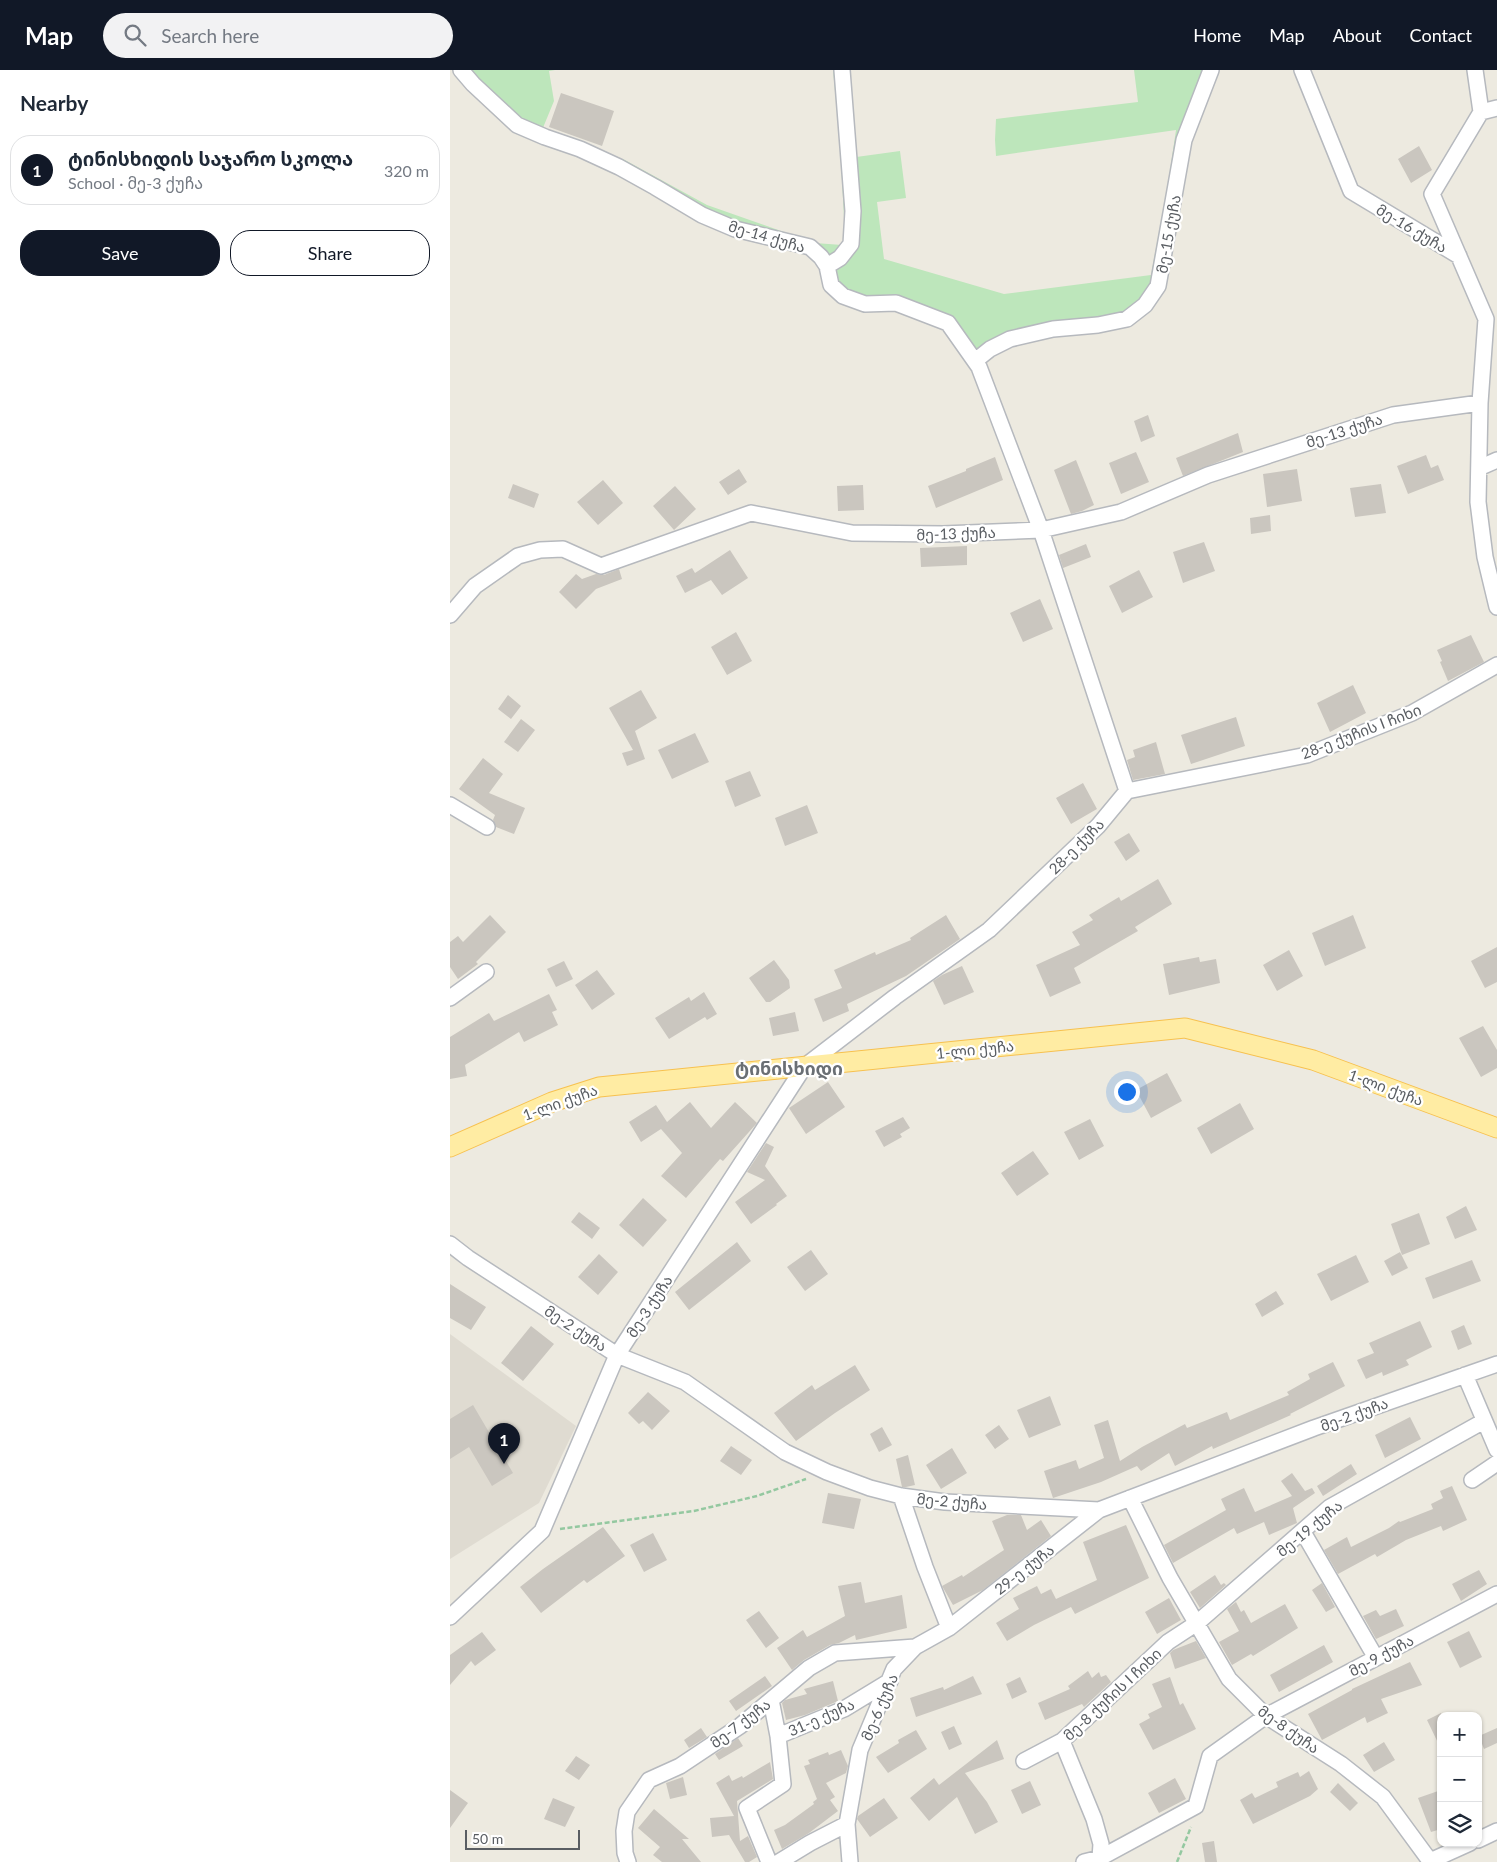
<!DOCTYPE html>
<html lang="en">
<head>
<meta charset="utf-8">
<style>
  :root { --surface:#fff; --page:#f2f2f3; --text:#1f2937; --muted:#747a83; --line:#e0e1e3; --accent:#111827 }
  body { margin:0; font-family:Lato,"Noto Sans Georgian",sans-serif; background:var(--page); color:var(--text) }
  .controls { position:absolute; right:15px; bottom:15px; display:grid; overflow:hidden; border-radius:10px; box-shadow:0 1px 4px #0004 }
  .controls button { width:45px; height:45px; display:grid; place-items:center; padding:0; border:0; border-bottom:1px solid var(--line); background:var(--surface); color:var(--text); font:25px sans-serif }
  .scale { position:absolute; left:15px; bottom:12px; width:115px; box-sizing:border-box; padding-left:5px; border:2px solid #595d62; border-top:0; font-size:14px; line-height:18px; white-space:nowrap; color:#595d62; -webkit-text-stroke:4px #fff; paint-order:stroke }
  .you { position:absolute; left:676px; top:1021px; width:18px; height:18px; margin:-12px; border:4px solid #fff; border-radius:50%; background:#1a73e8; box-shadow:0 0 0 8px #1a73e833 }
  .badge { display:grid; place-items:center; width:32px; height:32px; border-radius:50%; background:var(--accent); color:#fff; font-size:16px; font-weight:700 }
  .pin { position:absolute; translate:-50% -41px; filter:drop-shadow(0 1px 2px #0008) }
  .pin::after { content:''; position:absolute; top:26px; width:18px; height:15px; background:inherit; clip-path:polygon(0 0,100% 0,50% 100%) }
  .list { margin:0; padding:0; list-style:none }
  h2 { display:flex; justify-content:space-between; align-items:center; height:65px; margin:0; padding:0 20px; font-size:21px }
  h2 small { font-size:16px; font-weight:400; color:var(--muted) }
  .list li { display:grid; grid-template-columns:32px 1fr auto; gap:15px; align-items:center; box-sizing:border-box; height:70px; margin:0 10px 10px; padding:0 10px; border:1px solid var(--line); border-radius:20px }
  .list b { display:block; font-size:19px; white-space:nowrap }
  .list p { margin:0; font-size:16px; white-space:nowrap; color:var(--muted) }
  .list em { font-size:16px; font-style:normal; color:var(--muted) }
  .actions { display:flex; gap:10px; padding:15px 20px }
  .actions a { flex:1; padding:11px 0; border:1px solid var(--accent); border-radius:20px; text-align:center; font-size:18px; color:var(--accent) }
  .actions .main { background:var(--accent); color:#fff }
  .icon { flex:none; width:28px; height:28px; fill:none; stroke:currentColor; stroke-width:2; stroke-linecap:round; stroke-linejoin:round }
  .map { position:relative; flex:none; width:1047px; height:1792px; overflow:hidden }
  header { display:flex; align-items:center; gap:30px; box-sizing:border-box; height:70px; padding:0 25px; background:var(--accent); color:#fff }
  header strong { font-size:24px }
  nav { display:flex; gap:28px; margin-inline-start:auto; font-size:18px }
  .search { width:350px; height:45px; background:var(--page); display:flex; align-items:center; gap:12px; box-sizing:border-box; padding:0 18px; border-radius:28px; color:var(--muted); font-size:19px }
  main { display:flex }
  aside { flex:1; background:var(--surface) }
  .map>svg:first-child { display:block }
  .education { fill:#dfdbd1 }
  .green { fill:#bde6bb }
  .building { fill:#cac6bf }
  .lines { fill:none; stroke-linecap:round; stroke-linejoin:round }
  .minor-casing { stroke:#b6b9be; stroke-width:18 }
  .major-casing { stroke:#f7c14f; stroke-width:21 }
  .path { stroke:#94c8a0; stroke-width:2.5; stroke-dasharray:5 2.5; stroke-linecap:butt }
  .minor { stroke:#fff; stroke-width:15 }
  .major { stroke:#ffeca3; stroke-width:19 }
  .labels { text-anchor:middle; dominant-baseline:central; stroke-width:4.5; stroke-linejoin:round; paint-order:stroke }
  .street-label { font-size:15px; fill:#595d62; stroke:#fff }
  .quarter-label { font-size:18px; font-weight:bold; fill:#6a6f74; stroke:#fff }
</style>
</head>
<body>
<header>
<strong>Map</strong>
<div class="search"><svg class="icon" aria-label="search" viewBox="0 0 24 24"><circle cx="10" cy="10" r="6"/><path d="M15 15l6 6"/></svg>Search here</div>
<nav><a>Home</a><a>Map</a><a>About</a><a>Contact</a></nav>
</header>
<main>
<aside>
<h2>Nearby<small></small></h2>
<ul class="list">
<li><span class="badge">1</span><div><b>ტინისხიდის საჯარო სკოლა</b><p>School · მე-3 ქუჩა</p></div><em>320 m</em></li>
</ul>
<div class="actions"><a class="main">Save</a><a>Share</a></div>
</aside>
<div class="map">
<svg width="1047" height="1792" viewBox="0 0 1047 1792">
  <rect width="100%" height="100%" fill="#edeae0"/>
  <path class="education" d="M0,1264l126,92 -37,77 -89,56z"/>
  <path class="green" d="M11,0h94l-6,1 5,30 -14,34z
    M383,0h9l7,88 51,-7 6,47 -29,4 7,57 120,35 147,-19 17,-91 8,-54 -180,26 -1,-16 1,-21 142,-17 -4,-32h77l-27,70 -26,146 -31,33 -74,10 -78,32 -27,-38 -105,-27 -22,-39 -86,-28 -116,-62 4,-8 84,46 108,38 27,2 3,-9 -5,-93z"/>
  <path class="building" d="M111,23l53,18 -12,35 -53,-19z
    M969,76l13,24 -21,13 -13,-24z
    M698,345l7,21 -14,6 -7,-21z
    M788,363l5,19 -60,24 -7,-18z
    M686,382l13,30 -28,12 -12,-31z
    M976,385l5,13 7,-3 6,15 -36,14 -11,-28z
    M545,387l8,23 -67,28 -8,-22 38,-15v-2z
    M626,390l18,45 -12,6 -11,3 -17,-44z
    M289,399l8,13 -19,13 -9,-13z
    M847,399l5,32 -35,6 -4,-33z
    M153,410l20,23 -25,22 -21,-23z
    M63,414l26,10 -5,14 -26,-10z
    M931,414l5,29 -31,4 -5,-29z
    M413,415l1,25 -26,1 -1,-25z
    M225,416l21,23 -22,21 -21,-24z
    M820,445l1,16 -20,3 -1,-16z
    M754,472l11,29 -32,12 -10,-31z
    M636,474l5,13 -28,11 -4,-13z
    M517,476v19l-46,2 -1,-19z
    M280,480l18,28 -26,17 -11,-15 -26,13 -9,-17 16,-8 3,5z
    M169,499l3,10 -26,10 -20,20 -17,-17 17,-18 6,5 14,-5 8,1z
    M689,500l14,27 -31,16 -13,-27z
    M590,529l13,30 -30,13 -13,-29z
    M286,562l16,29 -25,14 -16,-28z
    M1021,565l13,27 -36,19 -8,-19 2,-1 -5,-11z
    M903,615l13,28 -36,19 -13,-29z
    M191,620l16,28 -22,13 10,28 -18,7 -5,-13 11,-3 -24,-42z
    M58,625l13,11 -10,13 -13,-10z
    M786,647l9,29 -54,18 -10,-29z
    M71,649l14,11 -17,22 -14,-10z
    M245,663l14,29 -37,17 -14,-29z
    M706,672l9,32 -32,6 -6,-20 8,-3 -2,-7z
    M33,688l20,16 -14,19 36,15 -11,26 -18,-7 -3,-7 2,-5 -36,-26z
    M300,701l11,25 -26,11 -10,-26z
    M633,713l14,26 -26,15 -15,-26z
    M357,735l11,28 -33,13 -10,-28z
    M679,763l11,18 -14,10 -12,-19z
    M708,809l14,25 -37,23 3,4 -64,37 7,15 -31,14 -14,-32 44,-20 -8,-13 21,-12 -4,-5 30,-18 2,4z
    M40,845l16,17 -30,30 2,2 -20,15 -8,-12v-25l8,-6 5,6z
    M496,845l14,24 -54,37 -59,28 2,7 -26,11 -9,-23 28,-11 -8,-18 41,-18 1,3 35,-15 -1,-2z
    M903,845l13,33 -41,18 -13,-33z
    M1047,877v35l-12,6 -14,-27z
    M839,880l14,26 -26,15 -14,-26z
    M749,887l1,5 16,-3 4,24 -51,12 -6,-31z
    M324,890l15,20 1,8 -20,14h-4l-17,-24z
    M114,891l9,18 -17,8 -9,-18z
    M512,896l12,26 -30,13 -11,-24 9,-6z
    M147,900l18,24 -23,16 -17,-25z
    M254,922l13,22 -10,6 -2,-3 -36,22 -14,-21 34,-21 2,4z
    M99,924l8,16 -5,2 6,13 -34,17 -5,-10 -54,33 2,11 -17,3v-42l39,-24 5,8z
    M345,942l4,19 -26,5 -4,-18z
    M1033,956l14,24v18l-16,9 -22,-39z
    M717,1003l15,28 -31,17 -15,-28z
    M378,1012l17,25 -39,27 -17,-26z
    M240,1032l21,26 24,-26 22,21 -34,38 -3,-2 -34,39 -25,-22 21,-23 -21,-24 -20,13 -12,-20 27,-17 11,17z
    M790,1033l14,26 -43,25 -14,-26z
    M453,1047l7,11 -10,6 2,3 -18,10 -9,-16z
    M640,1049l14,27 -25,14 -15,-28z
    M316,1073l8,4 -9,19 22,30 -11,8 1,1 -26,19 -16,-22 30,-22 -18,-8z
    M583,1081l16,23 -32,22 -16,-23z
    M193,1128l24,22 -24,27 -24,-22z
    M1016,1136l11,24 -22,9 -9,-22z
    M129,1142l21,16 -8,11 -21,-17z
    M969,1143l11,31 -28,11 -11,-31z
    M287,1172l14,19 -62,49 -14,-18z
    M361,1180l17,24 -23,17 -18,-24z
    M950,1182l8,16 -16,8 -8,-15z
    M149,1184l19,18 -20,23 -20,-18z
    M906,1185l13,27 -38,19 -14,-27z
    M1022,1190l9,21 -48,18 -8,-21z
    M0,1214l36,23 -15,23 -21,-12z
    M826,1221l8,13 -22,13 -7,-13z
    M970,1251l12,26 -26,13 3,5 -26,11 -1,-4 -16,7 -9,-19 17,-7 -5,-10z
    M1014,1255l8,19 -14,6 -7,-19z
    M81,1256l23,18 -31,37 -22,-18z
    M883,1292l12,24 -55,28 1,1 -78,34 -1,-3 -37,20 -6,-13 -28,18 -4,-5 -36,16 -48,16 -9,-27 32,-11 3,9 25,-11 -10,-33 14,-5 12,41 22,-14 43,-23 2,4 40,-16 3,8 59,-25 -2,-3 23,-13 -2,-5z
    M405,1295l15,25 -35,23 -39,28 -22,-28 38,-28 3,5z
    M198,1322l22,19 -18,19 -9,-9 -4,3 -11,-11z
    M600,1326l11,29 -32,13 -12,-28z
    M23,1335l40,68 -21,13 -23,-39 -19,12v-40z
    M960,1347l11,22 -36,19 -10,-23z
    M549,1355l10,14 -14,10 -10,-14z
    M432,1357l10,18 -13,7 -9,-18z
    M281,1376l21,14 -11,15 -21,-14z
    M502,1378l15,25 -26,16 -15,-24z
    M458,1385l7,30 -9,2h-4l-6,-28z
    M901,1394l6,10 -34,22 -6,-10z
    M842,1403l13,18 7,-3 3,5 -22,15 4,15 -28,12 -5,-13 -27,12 -3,-6 -61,35 -9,-18 62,-35 -5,-11 23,-11 11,24 37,-16 -11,-15z
    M1002,1416l15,34 -24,11 -2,-5 -35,14 -29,17 -2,-3 -37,20 -14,-24 23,-13 4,10 38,-19 10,-7 1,1 33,-13 -2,-5 12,-6 -3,-7z
    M378,1423l33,6 -7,30 -32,-6z
    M557,1445h14l6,15 14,-10 10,16 -68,54 -30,15 -11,-19 20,-11 1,2 41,-27 -12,-29z
    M676,1455l23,53 -74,36 -4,-7 -37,18 -27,16 -11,-18 23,-14 -6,-11 24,-12 4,8 10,-5 5,10 41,-19 -14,-38z
    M153,1457l22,29 -38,27 -3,-3 -43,33 -21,-26 23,-18z
    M203,1463l14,27 -23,12 -14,-27z
    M1029,1500l8,14 -26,17 -9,-17z
    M765,1505l6,10 3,-2 2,2 -26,23 -10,-16z
    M411,1512l4,21 37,-8 5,33 -51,12 -1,-5 -16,8 -9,2 -26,15 -12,10 -15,-22 26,-18 4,7 38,-21 -7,-30z
    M872,1513l13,24 -9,5 -14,-22z
    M719,1528l12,22 -24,14 -12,-22z
    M786,1532l5,10 3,-2 7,13 34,-19 13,24 -45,28 -2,-2 -19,11 -13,-23 20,-11 -12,-22z
    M946,1539l8,17 -28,13 -13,-23 13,-6 4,6z
    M309,1541l20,27 -13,10 -20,-28z
    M1019,1561l13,26 -22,11 -13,-26z
    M32,1562l14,18 -21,16 -4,-5 -21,24v-30z
    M746,1571l10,17 -31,11 -5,-16 3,-3z
    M874,1575l9,17 -54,30 -9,-17z
    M960,1592l12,23 -41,14 7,14 -21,10 -2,-6 -43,23 -14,-26 44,-24v-1z
    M638,1601l4,7 7,-6 2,5 5,-2 5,7 -27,25 -2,-3 -37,16 -7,-17 32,-14 -2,-3z
    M315,1606l7,10 -36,25 -7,-10z
    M523,1606l9,18 -66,23 -6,-19 33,-11 1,3z
    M570,1607l7,15 -15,7 -6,-15z
    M720,1607l10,28 3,-2 13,26 -43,21 -14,-26 11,-6 -2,-4 14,-7 -10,-23z
    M383,1611l5,20 -33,14 -19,5 -4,-17 3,-3 22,-6 -3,-5z
    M991,1643v36l-14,-29z
    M504,1656l8,18 -13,6 -8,-18z
    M251,1658l6,9 -18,11 -5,-8z
    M1047,1658v15l-13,6 -5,-13z
    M466,1660l11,19 -39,24 -12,-16 23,-14 -1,-3z
    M288,1668l5,8 -24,14 -4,-6z
    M547,1670l7,19 -39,14 22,29 11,20 -23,12 -18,-37 -28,24 -19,-23 24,-20 5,7z
    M934,1672l11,18 -21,12 -11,-17z
    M391,1680l7,16 -2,7 -20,10 9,14 -5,3 8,11 -29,22 -27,16 -8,-19 11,-5 29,-21 -1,-2 4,-3 -13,-33 6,-2 -2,-4 20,-8 1,3z
    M126,1686l14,9 -11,15 -14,-9z
    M320,1692l3,17 -36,22 3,40 8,-5 9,21 -8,5h-4l-16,-27 -17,2 -2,-19 24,-2 -18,-33 13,-8 3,6 10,-5 1,2z
    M859,1701l9,18 -8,7 -57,28 -13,-24 12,-7 3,5 23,-11 -2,-5 22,-10 2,5z
    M233,1707l4,18 -17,4 -4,-16z
    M725,1708l11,21 -27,14 -11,-20z
    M580,1711l11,24 -19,9 -11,-24z
    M888,1713l20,20 -8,8 -20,-19z
    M0,1720l18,13 -18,25z
    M991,1720v39l-10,3 -13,-34z
    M103,1728l22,9 -10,20 -21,-8z
    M434,1728l14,20 -28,19 -13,-18 1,-3z
    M204,1739l35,30h-7l19,23h-39l-9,-7 7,-8 -22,-19z
    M764,1771l3,21h-12l-3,-19z"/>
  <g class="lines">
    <g class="minor-casing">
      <path id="minor" d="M11,0l12,14 44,41 28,12 35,12 39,18 36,20 47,28 33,14 75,18 11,10 6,9 4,19 12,11 22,8 31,-1 52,20 31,44 62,163 86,261
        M852,0l49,121 108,65
        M1025,0l6,42
        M1047,38l-16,4 -49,82 54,125 -6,84 -2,99 7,55 12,50
        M377,196l13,-8 11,-14 2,-33 -11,-141
        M525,291l15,-12 20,-10 43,-10 45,-4 29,-6 18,-14 13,-19 26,-146 27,-70
        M1029,398l18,-8
        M0,545l25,-29 43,-30 22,-6 23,-1 38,17 150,-53 101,20 91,1 98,-4 80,-18 87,-37 185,-60 87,-12
        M677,721l180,-36 105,-42 85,-48
        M0,735l37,22
        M0,928l36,-26
        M0,1174l18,14 149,97 68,27 100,70 42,20 43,16 31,8 44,6 154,8 215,-82 183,-64
        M1015,1305l32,75
        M1022,1410l25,-17
        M451,1426l24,71 24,61
        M680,1428l40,80 59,101 37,37 75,48 42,33 47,64 40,-18
        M853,1462l73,126
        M0,1547l92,-86 75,-176 187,-288 91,-70 94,-67 109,-104 29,-35
        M328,1666l66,-27 46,-28
        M612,1671l32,78 7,25 -1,14
        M574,1691l38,-20 106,-99 29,-19 133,-116 154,-86
        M1028,1770l19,-9
        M178,1792l-3,-9 -1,-22 3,-19 22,-32 31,-14 60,-40 69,-58 26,-15 80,-6
        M319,1792l-22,-54 36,-24 -5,-48 -7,-36
        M329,1792l31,-19 37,-19
        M400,1792l-3,-38 13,-74 34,-81 21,-22 34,-19 150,-118
        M634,1792l16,-4 96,-52 14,-50 56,-40 231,-122"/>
    </g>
    <g class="major-casing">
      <path id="major" d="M0,1077l102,-45 47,-15 586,-59 128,32 184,68"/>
    </g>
    <path class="path" d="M110,1459l134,-18 63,-15 49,-17
      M727,1792l14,-35"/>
    <use href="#minor" class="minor"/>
    <use href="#major" class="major"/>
  </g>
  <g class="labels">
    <g class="street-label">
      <text transform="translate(962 158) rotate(31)">მე-16 ქუჩა</text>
      <text transform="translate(718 164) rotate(-80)">მე-15 ქუჩა</text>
      <text transform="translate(317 166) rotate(16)">მე-14 ქუჩა</text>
      <text transform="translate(894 360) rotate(-18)">მე-13 ქუჩა</text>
      <text transform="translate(506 463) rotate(-2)">მე-13 ქუჩა</text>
      <text transform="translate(911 661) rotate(-21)">28-ე ქუჩის I ჩიხი</text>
      <text transform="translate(626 776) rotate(-45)">28-ე ქუჩა</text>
      <text transform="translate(525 979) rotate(-6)">1-ლი ქუჩა</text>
      <text transform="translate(936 1017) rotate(20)">1-ლი ქუჩა</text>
      <text transform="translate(110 1032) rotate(-20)">1-ლი ქუჩა</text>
      <text transform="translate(199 1236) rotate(-57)">მე-3 ქუჩა</text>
      <text transform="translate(126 1258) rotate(33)">მე-2 ქუჩა</text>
      <text transform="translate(904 1344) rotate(-20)">მე-2 ქუჩა</text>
      <text transform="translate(502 1431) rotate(5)">მე-2 ქუჩა</text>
      <text transform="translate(859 1458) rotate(-39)">მე-19 ქუჩა</text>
      <text transform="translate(574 1499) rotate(-38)">29-ე ქუჩა</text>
      <text transform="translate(931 1585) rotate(-28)">მე-9 ქუჩა</text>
      <text transform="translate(662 1624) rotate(-43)">მე-8 ქუჩის I ჩიხი</text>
      <text transform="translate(429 1637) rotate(-67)">მე-6 ქუჩა</text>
      <text transform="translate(371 1647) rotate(-24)">31-ე ქუჩა</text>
      <text transform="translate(290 1653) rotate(-37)">მე-7 ქუჩა</text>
      <text transform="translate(839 1659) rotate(35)">მე-8 ქუჩა</text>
    </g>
    <g class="quarter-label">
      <text x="339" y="998">ტინისხიდი</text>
    </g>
  </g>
</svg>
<div class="controls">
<button>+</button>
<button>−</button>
<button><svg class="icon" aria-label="layers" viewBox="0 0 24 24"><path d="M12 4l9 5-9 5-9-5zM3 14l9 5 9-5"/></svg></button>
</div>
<div class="scale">50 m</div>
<div class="you"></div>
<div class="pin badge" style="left:54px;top:1394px">1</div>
</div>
</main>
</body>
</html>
